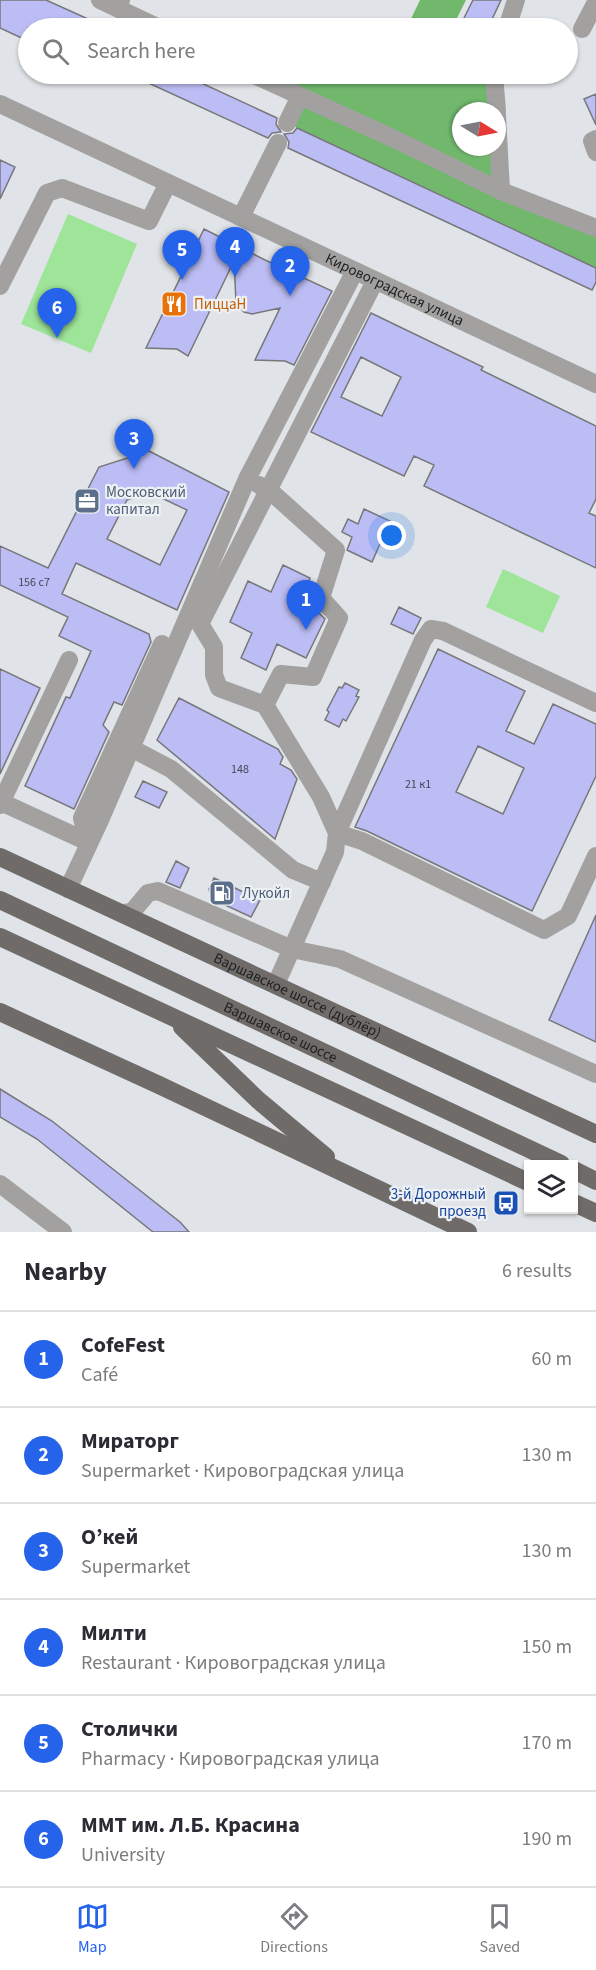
<!DOCTYPE html>
<html lang="en">
<head>
<meta charset="utf-8">
<style>
  :root { --surface:#fff; --page:#f7f7f7; --text:#2b2b33; --muted:#7c7c81; --line:#e1e1e2; --accent:#2563eb }
  body { margin:0; font-family:"Source Sans 3",sans-serif; background:var(--page); color:var(--text) }
  .controls { position:absolute; right:18px; bottom:18px; display:grid; overflow:hidden; border-radius:0px; box-shadow:0 2px 4px #0004 }
  .controls button { width:54px; height:54px; display:grid; place-items:center; padding:0; border:0; border-bottom:2px solid var(--line); background:var(--surface); color:var(--text); font:30px sans-serif }
  .compass { position:absolute; left:452px; top:102px; width:54px; height:54px; border-radius:50%; background:var(--surface); box-shadow:0 2px 4px #0004; rotate:100deg }
  .you { position:absolute; left:392px; top:536px; width:21px; height:21px; margin:-15px; border:4px solid #fff; border-radius:50%; background:#1a73e8; box-shadow:0 0 0 9px #1a73e833 }
  .badge { display:grid; place-items:center; width:39px; height:39px; border-radius:50%; background:var(--accent); color:#fff; font-size:20px; font-weight:700 }
  .pin { position:absolute; translate:-50% -50px; filter:drop-shadow(0 2px 3px #0008) }
  .pin::after { content:''; position:absolute; top:32px; width:21px; height:18px; background:inherit; clip-path:polygon(0 0,100% 0,50% 100%) }
  .list { margin:0; padding:0; list-style:none }
  h2 { display:flex; justify-content:space-between; align-items:center; height:78px; margin:0; padding:0 24px; font-size:26px }
  h2 small { font-size:20px; font-weight:400; color:var(--muted) }
  .list li { display:grid; grid-template-columns:39px 1fr auto; gap:18px; align-items:center; box-sizing:border-box; height:96px; padding:0 24px; border-top:2px solid var(--line) }
  .list b { display:block; font-size:22px; white-space:nowrap }
  .list p { margin:0; font-size:20px; white-space:nowrap; color:var(--muted) }
  .list em { font-size:20px; font-style:normal; color:var(--muted) }
  .icon { flex:none; width:33px; height:33px; fill:none; stroke:currentColor; stroke-width:2; stroke-linecap:round; stroke-linejoin:round }
  .map { position:relative; flex:none; width:596px; height:1232px; overflow:hidden }
  .search { position:absolute; background:var(--surface); box-shadow:0 2px 4px #0004; left:18px; right:18px; top:18px; height:66px; display:flex; align-items:center; gap:15px; box-sizing:border-box; padding:0 21px; border-radius:33px; color:var(--muted); font-size:22px }
  .sheet { height:654px; background:var(--surface) }
  nav { display:flex; justify-content:space-around; align-items:center; box-sizing:border-box; height:84px; border-top:2px solid var(--line); background:var(--surface); font-size:16px; color:var(--muted) }
  nav a { display:grid; justify-items:center; gap:3px }
  nav .on { color:var(--accent) }
  .map>svg:first-child { display:block }
  .green { fill:#9ee599 }
  .forest { fill:#71b86d }
  .building { fill:#bcbdf4; stroke:#77777b; stroke-width:1.5; fill-rule:evenodd }
  .lines { fill:none; stroke-linecap:round; stroke-linejoin:round }
  .minor { stroke:#a3a1a0; stroke-width:18 }
  .major { stroke:#6e6b69; stroke-width:18 }
  .labels { text-anchor:middle; dominant-baseline:central; stroke-width:4.5; stroke-linejoin:round; paint-order:stroke }
  .number-label { font-size:12px; fill:#464655 }
  .street-label { font-size:15px; fill:#1e1f20; stroke:#edf1f4 }
  .food-label { font-size:15px; fill:#c56008; stroke:#edf1f4; text-anchor:start }
  .service-label { font-size:15px; fill:#4e5e75; stroke:#edf1f4; text-anchor:start }
  .transit-label { font-size:15px; fill:#164399; stroke:#edf1f4; text-anchor:end }
</style>
</head>
<body>
<div class="map">
<svg width="596" height="1232" viewBox="0 0 596 1232">
  <rect width="100%" height="100%" fill="#e0e3e7"/>
  <path class="green" d="M68,214l69,30 -46,109 -70,-29z
    M503,569l57,27 -17,37 -57,-26z"/>
  <path class="forest" d="M420,0h46l-14,28h-37l-7,-3z
    M293,74h92l20,9 5,-3 4,-6h80l2,37h-35v36h36l4,44 95,37v40l-309,-145 12,-26 -14,-8z"/>
  <path class="building" d="M0,0h46l62,28h-80v13l-28,-13z
    M473,0h28l-13,28h-29z
    M129,74h53l95,44 -1,6 5,8 -9,1 -4,5z
    M596,94v31l-12,-26z
    M297,128l299,140v14l-4,8 -304,-142 1,-6 -5,-8 9,-1z
    M0,160l15,7 -15,32z
    M204,229l61,31 67,31 -38,74 -9,-4 -30,-1 25,-52 -28,6 -8,-2 -4,-4 -4,-6 -2,-41 -46,95 -11,-7 -31,-1z
    M371,313l112,54 -2,3 115,56v73l-7,14 7,3v52l-172,-82 10,-21 -20,-9 -10,20 -93,-44zM361,357l40,20 -19,39 -41,-19z
    M149,451l80,41 -52,118 -101,-47 -14,31 87,40 2,8 -29,63 -8,-3 -11,23 6,7 -35,77 -49,-23 41,-89 4,1 21,-47 -32,-15 9,-19 -68,-32v-39l48,22 51,-101zM149,492l38,18 -27,55 -53,-26 20,-39z
    M364,509l26,12 -18,41 -25,-12 5,-13 -10,-5 6,-13 10,5z
    M283,565l27,13 -12,25 21,10 6,6 -19,39 -29,-14 -11,26 -25,-12 11,-25 -22,-11 18,-41 23,11z
    M399,607l22,11 -8,16 -22,-10z
    M438,649l87,42 -19,40 28,13 19,-40 43,20v52l-64,135 -165,-80 -12,-4zM478,746l46,22 -21,46 -47,-22z
    M0,669l40,19 -40,86z
    M345,683l14,7 -3,6 3,1 -13,24 -3,-2 -4,8 -14,-7 4,-8 -2,-2 12,-23 3,1z
    M179,698l99,51 5,8 -3,7 11,6 6,9 -22,60 -118,-99z
    M143,781l24,11 -8,16 -24,-11z
    M176,861l13,7 -9,20 -14,-6z
    M214,878l46,22 -9,17 -39,-18 -3,-10z
    M596,915v127l-47,-22z
    M0,1089l52,32 128,101 9,10h-36l-116,-93 -37,-22z"/>
  <g class="lines">
    <g class="minor">
      <path d="M100,0l17,8 4,-8"/>
      <path d="M117,8l42,20"/>
      <path d="M507,28l9,-28"/>
      <path d="M582,29l12,-23 2,1"/>
      <path d="M252,74l149,68 100,49 95,37"/>
      <path d="M494,74l3,37"/>
      <path id="s1" d="M0,104l596,280"/>
      <path d="M497,115l4,76"/>
      <path d="M287,123l13,-27"/>
      <path d="M596,139l-4,2 4,11"/>
      <path d="M241,217l37,-74"/>
      <path d="M0,286l47,-93 15,-5 87,33 19,-38"/>
      <path d="M259,485l10,5 67,60 -15,48 18,20 -26,59 -32,-3 -16,31"/>
      <path d="M596,703l-153,-72 -12,-2 -8,11 -86,193 25,8 182,89 24,-14 28,-60"/>
      <path d="M131,748l40,21 122,101 29,12"/>
      <path d="M1,802l87,40"/>
      <path d="M0,805l69,-145"/>
      <path d="M88,842l-6,-24 80,-174"/>
      <path d="M68,889l33,-71 146,-339 108,-208"/>
      <path d="M123,913l9,-1 16,-19 10,-2 134,58 48,10 256,115"/>
      <path d="M276,984l59,-132 2,-19 -16,-36 -56,-92 -46,-17 -5,-13v-28l-14,-23 175,-343"/>
      <path d="M0,1184l63,48"/>
    </g>
    <g class="major">
      <path id="s2" d="M0,857l596,277"/>
      <path id="s3" d="M0,900l561,264"/>
      <path d="M0,937l528,245"/>
      <path d="M0,1012l159,73 309,147"/>
      <path d="M182,1027l76,73 68,57"/>
      <path d="M574,1170l22,11"/>
      <path d="M574,1203l22,10"/>
    </g>
  </g>
  <defs>
    <g id="restaurant-square" transform="scale(1.35)"><rect x="-9" y="-9" width="18" height="18" rx="4" fill="#e8710a" stroke="#edf1f4"/><path d="M-5-6h1v4h1v-4h1v4h1v-4h1v5L-1.5 .5V6h-2V.5L-5-1ZM5-6V6H3V1.5H1.5Q1.5-4 5-6Z" fill="#fff"/></g>
    <g id="office-square" transform="scale(1.35)"><rect x="-9" y="-9" width="18" height="18" rx="4" fill="#5c6f8a" stroke="#edf1f4"/><path d="M-6-3h4V-5.5h4V-3h4V5H-6ZM-1-4.5V-3h2v-1.5ZM-6 0V1H6V0Z" fill="#fff"/></g>
    <g id="fuel-square" transform="scale(1.35)"><rect x="-9" y="-9" width="18" height="18" rx="4" fill="#5c6f8a" stroke="#edf1f4"/><path d="M-5.5-6h7V0h2V4h1.3V-2.5L3-4.5l.8-.8L6-3V5H2.5V1h-1V6h-7ZM-4.2-4.7v3.2H.2V-4.7Z" fill="#fff"/></g>
    <g id="bus-square" transform="scale(1.35)"><rect x="-9" y="-9" width="18" height="18" rx="4" fill="#1a4fb4" stroke="#edf1f4"/><path d="M-5-6H5V4H4V6H2V4H-2V6H-4V4H-5ZM-3.5-4V0h7V-4ZM-3.5 1.2v1.5H-2V1.2ZM2 1.2v1.5H3.5V1.2Z" fill="#fff"/></g>
  </defs>
  <g fill-rule="evenodd">
    <use href="#restaurant-square" x="174" y="304"/>
    <use href="#office-square" x="87" y="501"/>
    <use href="#fuel-square" x="222" y="893"/>
    <use href="#bus-square" x="506" y="1203"/>
  </g>
  <g class="labels">
    <g class="number-label">
      <text x="34" y="582">156 c7</text>
      <text x="240" y="769">148</text>
      <text x="418" y="784">21 к1</text>
    </g>
    <g class="street-label">
      <text stroke="none"><textPath href="#s1" startOffset="436">Кировоградская улица</textPath></text>
      <text stroke="none"><textPath href="#s2" startOffset="328">Варшавское шоссе (дублёр)</textPath></text>
      <text stroke="none"><textPath href="#s3" startOffset="310">Варшавское шоссе</textPath></text>
    </g>
    <g class="food-label">
      <text x="194" y="304">ПиццаН</text>
    </g>
    <g class="service-label">
      <text x="106" y="492">Московский<tspan x="106" dy="17">капитал</tspan></text>
      <text x="242" y="893">Лукойл</text>
    </g>
    <g class="transit-label">
      <text x="486" y="1194">3-й Дорожный<tspan x="486" dy="17">проезд</tspan></text>
    </g>
  </g>
</svg>
<div class="controls">
<button><svg class="icon" aria-label="layers" viewBox="0 0 24 24"><path d="M12 4l9 5-9 5-9-5zM3 14l9 5 9-5"/></svg></button>
</div>
<svg class="compass" viewBox="-18 -18 36 36"><path d="M0-13l5 13h-10z" fill="#e53935"/><path d="M0 13l5-13h-10z" fill="#7c7c81"/></svg>
<div class="you"></div>
<div class="pin badge" style="left:306px;top:630px">1</div>
<div class="pin badge" style="left:290px;top:296px">2</div>
<div class="pin badge" style="left:134px;top:469px">3</div>
<div class="pin badge" style="left:235px;top:277px">4</div>
<div class="pin badge" style="left:182px;top:280px">5</div>
<div class="pin badge" style="left:57px;top:338px">6</div>
<div class="search"><svg class="icon" aria-label="search" viewBox="0 0 24 24"><circle cx="10" cy="10" r="6"/><path d="M15 15l6 6"/></svg>Search here</div>
</div>
<section class="sheet">
<h2>Nearby<small>6 results</small></h2>
<ul class="list">
<li><span class="badge">1</span><div><b>CofeFest</b><p>Café</p></div><em>60 m</em></li>
<li><span class="badge">2</span><div><b>Мираторг</b><p>Supermarket · Кировоградская улица</p></div><em>130 m</em></li>
<li><span class="badge">3</span><div><b>О’кей</b><p>Supermarket</p></div><em>130 m</em></li>
<li><span class="badge">4</span><div><b>Милти</b><p>Restaurant · Кировоградская улица</p></div><em>150 m</em></li>
<li><span class="badge">5</span><div><b>Столички</b><p>Pharmacy · Кировоградская улица</p></div><em>170 m</em></li>
<li><span class="badge">6</span><div><b>ММТ им. Л.Б. Красина</b><p>University</p></div><em>190 m</em></li>
</ul>
</section>
<nav>
<a class="on"><svg class="icon" aria-label="map" viewBox="0 0 24 24"><path d="M3 6l6-2 6 2 6-2v14l-6 2-6-2-6 2zM9 4v14M15 6v14"/></svg>Map</a>
<a><svg class="icon" aria-label="directions" viewBox="0 0 24 24"><path d="M12 3l9 9-9 9-9-9zM9 14v-3h6M13 9l2 2-2 2"/></svg>Directions</a>
<a><svg class="icon" aria-label="saved" viewBox="0 0 24 24"><path d="M7 4h10v16l-5-4-5 4z"/></svg>Saved</a>
</nav>
</body>
</html>
